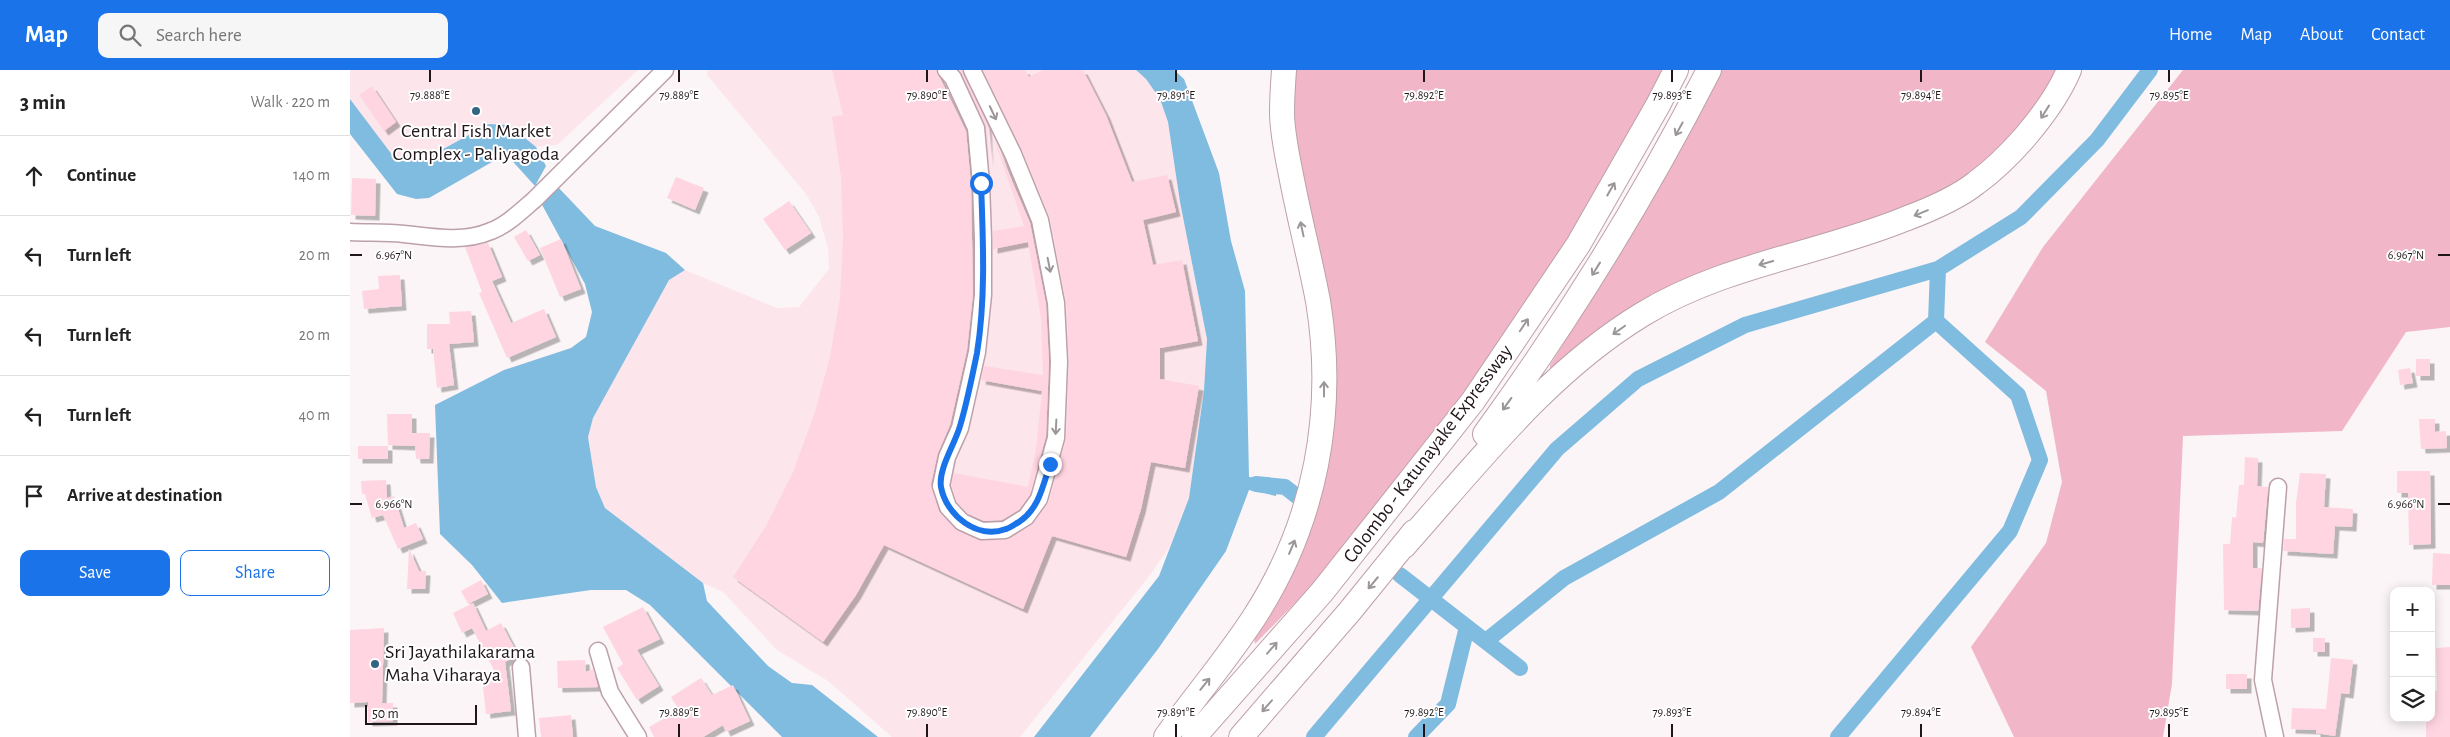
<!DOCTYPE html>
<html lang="en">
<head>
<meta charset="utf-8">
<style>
  :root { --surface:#fff; --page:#f6f6f6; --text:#222; --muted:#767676; --line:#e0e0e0; --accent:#1a73e8 }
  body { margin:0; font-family:"Alegreya Sans",sans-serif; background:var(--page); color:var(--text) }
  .controls { position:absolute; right:15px; bottom:15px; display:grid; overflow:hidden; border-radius:10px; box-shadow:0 2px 12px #0003 }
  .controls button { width:45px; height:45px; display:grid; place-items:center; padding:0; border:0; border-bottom:1px solid var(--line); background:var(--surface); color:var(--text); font:25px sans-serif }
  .scale { position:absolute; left:15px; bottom:12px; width:112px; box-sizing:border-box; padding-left:5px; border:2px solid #201619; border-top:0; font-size:14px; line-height:18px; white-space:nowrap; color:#201619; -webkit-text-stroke:4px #fff; paint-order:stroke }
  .stop { position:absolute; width:15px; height:15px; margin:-11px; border:4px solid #1a73e8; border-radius:50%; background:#fff }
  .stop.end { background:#1a73e8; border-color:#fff; box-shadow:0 1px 5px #0008 }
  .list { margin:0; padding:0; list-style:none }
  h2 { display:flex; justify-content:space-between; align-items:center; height:65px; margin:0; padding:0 20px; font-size:21px }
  h2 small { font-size:16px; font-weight:400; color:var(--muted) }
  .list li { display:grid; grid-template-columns:32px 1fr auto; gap:15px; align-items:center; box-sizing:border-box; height:80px; padding:0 20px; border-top:1px solid var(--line) }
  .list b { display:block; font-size:19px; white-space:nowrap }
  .list em { font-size:16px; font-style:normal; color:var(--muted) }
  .actions { display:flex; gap:10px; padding:15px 20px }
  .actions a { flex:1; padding:11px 0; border:1px solid var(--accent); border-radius:10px; text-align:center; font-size:18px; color:var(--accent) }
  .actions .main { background:var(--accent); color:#fff }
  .icon { flex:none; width:28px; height:28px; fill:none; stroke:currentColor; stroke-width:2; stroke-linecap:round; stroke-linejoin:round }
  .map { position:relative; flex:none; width:2100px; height:667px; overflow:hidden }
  header { display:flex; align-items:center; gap:30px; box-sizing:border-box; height:70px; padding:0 25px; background:var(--accent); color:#fff }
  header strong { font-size:24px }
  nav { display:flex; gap:28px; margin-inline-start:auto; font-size:18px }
  .search { width:350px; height:45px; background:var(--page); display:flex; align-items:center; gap:12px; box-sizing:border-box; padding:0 18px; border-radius:10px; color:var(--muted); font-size:19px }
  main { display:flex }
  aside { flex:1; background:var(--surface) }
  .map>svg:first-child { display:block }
  .built { fill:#fde5ec }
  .green { fill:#f1b6c7 }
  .water { fill:#80bbe0 }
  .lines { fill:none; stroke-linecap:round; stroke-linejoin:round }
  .canal { stroke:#80bbe0; stroke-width:16 }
  .building { fill:#ffd5e1; filter:url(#shadow) }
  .minor-casing { stroke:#bda1a9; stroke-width:19 }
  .highway-casing { stroke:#bda1a9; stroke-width:26 }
  .minor { stroke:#fff; stroke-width:16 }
  .highway { stroke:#fff; stroke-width:24 }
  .oneway { stroke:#9b9698 }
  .route { stroke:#1a73e8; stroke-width:6 }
  .ticks { fill:none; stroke:#201619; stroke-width:2 }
  .poi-dot { fill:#336583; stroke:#fff; stroke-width:2 }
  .labels { text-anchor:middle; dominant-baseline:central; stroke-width:4; stroke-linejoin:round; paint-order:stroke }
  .poi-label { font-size:20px; fill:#201619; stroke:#fff }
  .street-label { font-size:20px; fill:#201619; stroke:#fff }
  .ticks-label { font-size:12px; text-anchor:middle; fill:#201619; stroke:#fff; stroke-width:4; stroke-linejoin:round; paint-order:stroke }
</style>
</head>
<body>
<header>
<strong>Map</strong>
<div class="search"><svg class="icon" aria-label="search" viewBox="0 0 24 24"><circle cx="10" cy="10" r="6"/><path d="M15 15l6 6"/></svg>Search here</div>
<nav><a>Home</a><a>Map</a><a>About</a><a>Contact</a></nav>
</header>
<main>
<aside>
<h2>3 min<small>Walk · 220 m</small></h2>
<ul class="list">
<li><svg class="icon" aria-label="ahead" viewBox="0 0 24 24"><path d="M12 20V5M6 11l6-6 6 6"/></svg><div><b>Continue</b></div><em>140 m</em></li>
<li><svg class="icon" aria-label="left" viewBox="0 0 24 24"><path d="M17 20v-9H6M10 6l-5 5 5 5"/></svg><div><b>Turn left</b></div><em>20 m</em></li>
<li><svg class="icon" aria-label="left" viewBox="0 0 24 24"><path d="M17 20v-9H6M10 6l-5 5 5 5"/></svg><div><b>Turn left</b></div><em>20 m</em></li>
<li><svg class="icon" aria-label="left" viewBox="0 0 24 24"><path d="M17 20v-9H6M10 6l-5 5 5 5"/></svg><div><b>Turn left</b></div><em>40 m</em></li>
<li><svg class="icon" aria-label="arrive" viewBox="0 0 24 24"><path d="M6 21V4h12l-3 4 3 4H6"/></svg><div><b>Arrive at destination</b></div></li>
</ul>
<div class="actions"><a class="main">Save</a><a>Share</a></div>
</aside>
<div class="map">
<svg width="2100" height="667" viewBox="0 0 2100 667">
  <defs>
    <filter id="shadow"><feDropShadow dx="4.5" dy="4.5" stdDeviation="0" flood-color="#0004"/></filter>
  </defs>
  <rect width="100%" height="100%" fill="#fbf5f7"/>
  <path class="built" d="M0,0h288l-81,75 -21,2 -27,-22 -20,-1 -66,36h-28l-45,-61z
    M358,0h428l10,9 14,20 8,23 12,80 27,137 -3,51 -15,108 -20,50 -19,27 -130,162h-128l-64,-56 -51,-31 -54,-58 -20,-9 -98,-75 -9,-21 -8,-50 5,-19 76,-139 16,-9 92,38 22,-1 30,-38 -1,-21 -9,-31 -13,-23 -99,-119z"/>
  <path class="green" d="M938,0h381l-133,230 -195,256 -86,88 -1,-7 74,-186 -41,-331z
    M1369,0h342l-32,49 -47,48 -51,33 -331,131 -21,13 -29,27v-6l45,-72z
    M1833,0h267v257l-44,5 -64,99 -159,5 -11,248 -9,53h-149l-43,-90 75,-104 16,-61 -16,-91 -61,-49 58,-95z"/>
  <path class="water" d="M786,0h38l10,9 35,94 12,68 14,50 4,186 29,3 -2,16 -27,-6 -23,61 -68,98 -68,88h-56l125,-161 30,-78 15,-108 3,-51 -27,-137 -12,-80 -8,-23 -14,-20z
    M0,29l46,61h27l66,-36 20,1 27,22 10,19 -11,20 -29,-32 -77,44 -13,1 -19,-5 -47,-60z
    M206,115l39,41 71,27 19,17 -16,10 -76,138 -5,19 8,50 9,21 98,75 4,18 61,65 24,17 20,2 66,52h-96l-132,-132 -24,-15h-35l-89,13 -30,-38 -32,-31 -5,-129 69,-35 67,-22 15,-11 6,-25 -7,-28 -45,-83z"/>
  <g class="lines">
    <path class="canal" d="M906,414l29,3 13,10
      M1050,505l120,93
      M1136,571l78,-63 155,-86 217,-171
      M964,667l243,-288 81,-70 107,-54 193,-56
      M1066,667l32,-33 19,-77
      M1488,667l172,-206 30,-71 -22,-65 -82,-74 2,-52 83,-52 76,-77 53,-70"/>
  </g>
  <path class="building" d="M482,0h104l30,61 5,53 2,110 -6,56 -17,75 -12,28 -7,31 8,27 16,18 23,11h27l27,-15 17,-23 17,-63 3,-77 -3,-60 -16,-84 -28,-68 -39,-80h42l4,7 14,-7h40l23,45 26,67 35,-7 9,37 -33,8 10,45 29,-5 16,81 -38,7v31l39,7 -14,82 -34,-6 -10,47 -15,48 -74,-21 -29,73 -139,-64 -28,50 -33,47 -90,-65 33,-51 27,-54 21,-57 16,-58 10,-59 3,-61 -2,-60 -9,-60 11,-2z
    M609,0h3l25,54 2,39 -4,-39z
    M22,16l24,36 -12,9 -25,-36z
    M644,69l36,84 16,81 3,58 -3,74 -16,59 -11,15 -17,10 -18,1 -16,-7 -11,-12 -6,-17 3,-12 74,14 8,-38 6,-58 -61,-11 3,-14 59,9 -2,-57 -13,-76 -35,7v-18l31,-5z
    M326,107l28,11 -9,22 -28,-12z
    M2,108l24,1 -1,37 -24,-1z
    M439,131l22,32 -26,17 -22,-31z
    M176,160l14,25 -12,6 -14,-24z
    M211,169l20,50 -21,8 -20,-49z
    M138,173l14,34 -10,4 19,42 33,-14 12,28 -49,21 -28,-65 3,-1 -17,-45z
    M50,205l2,31 -38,3 -2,-18 17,-2 -1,-13z
    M121,241l3,31 -25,2 5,41 -17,3 -4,-39h-6v-25h23l-1,-12z
    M2066,289h14v17h-14z
    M2060,298l3,15 -13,2 -2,-15z
    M37,344h25v19h18l-1,26h-13l-1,-13 -27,-1z
    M2069,349h16v13l11,-1 1,17 -26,1z
    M8,376h30v13h-30z
    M1895,387l13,1 -1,28 11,1 -5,56 -10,-1v26h9l-4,43 -34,-1 -1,-66h7l2,-27 4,1 3,-33h5z
    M2047,401h33l1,73 -22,1 -1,-52h-11z
    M1950,403l26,1 -2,33 29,2 -1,18 -17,-1 -2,28 -50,-3 1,-12h12v-36z
    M36,410l1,18 7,-2 10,32 12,-5 7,16 -25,10 -15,-34 -11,3 -7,-24h-3l-1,-13z
    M59,479l10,22h7l-1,18h-18z
    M2083,483l17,1v31h-18z
    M131,510l7,14 -20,10 -7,-13z
    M123,533l13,28 15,-8 17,32 -13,7 6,49 -25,3 -4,-36 15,-2 -25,-48 -10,5 -9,-20z
    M293,537l17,32 -23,11 22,36 -22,14 -20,-32 6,-4 -20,-37z
    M1960,538v19l-19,1v-19z
    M34,558l-2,75h11v18l-25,1v-20l-18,1v-73z
    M1963,568h12v14h-12z
    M2100,577v90h-24v-19h5v-27h6l-1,-43z
    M1981,588l22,2 -4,34 -8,-1 -6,43 -19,-3v-3l-25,-1 1,-21 34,1z
    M235,590l1,12 7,-3 5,18 -40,1 -1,-27z
    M1876,604h21v15h-21z
    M351,608l11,17 21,-10 17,36 -24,11 -3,-7 -20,12h-49l-5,-10 30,-17 -8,-13z
    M221,645l2,22h-32l-2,-19z"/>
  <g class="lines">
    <g class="minor-casing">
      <path id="minor" d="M596,0l7,8 23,50 5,55 2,56v56l-6,57 -17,76 -13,29 -6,29 7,21 14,15 20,9 23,-1 21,-13 13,-18 17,-61 3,-76 -3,-59 -16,-83 -27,-66 -41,-84
        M0,162c18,1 36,0 54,2 28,3 59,9 87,-3 16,-6 30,-20 43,-31l131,-130
        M248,581l12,41 28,45
        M171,597l6,70
        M1925,667l-12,-57 15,-193"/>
    </g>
    <g class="highway-casing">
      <path id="highway" d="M1135,364c84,-115 159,-237 224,-364
        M1054,476c74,-83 143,-174 239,-232 80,-49 176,-60 262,-95 24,-9 51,-20 71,-36 18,-13 34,-29 49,-46 17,-20 34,-43 44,-67
        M816,667c29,-41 62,-79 89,-121 61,-95 81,-205 63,-315 -8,-42 -19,-84 -27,-126 -4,-20 -9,-43 -9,-63 0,-14 1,-28 2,-42
        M844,667l128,-145 151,-191 105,-156 80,-140 18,-35
        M891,667l109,-126 64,-79"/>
    </g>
    <use href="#minor" class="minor"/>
    <use href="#highway" class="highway"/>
  </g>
  <defs><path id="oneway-shaft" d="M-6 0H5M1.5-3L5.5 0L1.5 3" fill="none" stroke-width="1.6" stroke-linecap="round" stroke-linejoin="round" transform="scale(1.25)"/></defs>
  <g class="oneway">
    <use href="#oneway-shaft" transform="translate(1695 42) rotate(122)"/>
    <use href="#oneway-shaft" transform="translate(643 43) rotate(65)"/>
    <use href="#oneway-shaft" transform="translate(1329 59) rotate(119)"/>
    <use href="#oneway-shaft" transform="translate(1261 119) rotate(-60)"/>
    <use href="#oneway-shaft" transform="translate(1571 143) rotate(158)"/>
    <use href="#oneway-shaft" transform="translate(952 159) rotate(-102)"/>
    <use href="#oneway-shaft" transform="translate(1416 193) rotate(164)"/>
    <use href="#oneway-shaft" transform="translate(699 195) rotate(79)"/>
    <use href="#oneway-shaft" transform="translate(1246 199) rotate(122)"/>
    <use href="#oneway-shaft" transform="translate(1174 255) rotate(-56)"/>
    <use href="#oneway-shaft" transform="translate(1269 260) rotate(145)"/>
    <use href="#oneway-shaft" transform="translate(974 319) rotate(-90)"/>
    <use href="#oneway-shaft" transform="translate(1157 334) rotate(126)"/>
    <use href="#oneway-shaft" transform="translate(706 357) rotate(93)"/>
    <use href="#oneway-shaft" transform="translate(942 477) rotate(-67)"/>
    <use href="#oneway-shaft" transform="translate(1023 513) rotate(130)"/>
    <use href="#oneway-shaft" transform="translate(922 578) rotate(-49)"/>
    <use href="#oneway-shaft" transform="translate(855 614) rotate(-51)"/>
    <use href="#oneway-shaft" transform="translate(917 636) rotate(131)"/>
  </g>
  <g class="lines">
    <path class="route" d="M631,113c2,56 5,114 -4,170 -5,24 -10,50 -17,73 -5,18 -22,43 -19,61 5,28 36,53 65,42 4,-1 9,-5 13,-7 20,-13 24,-37 31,-58"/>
  </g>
  <path class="ticks" d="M80,0v12M329,0v12M577,0v12M826,0v12M1074,0v12M1322,0v12M1571,0v12M1819,0v12M0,185h12M2088,185h12M0,434h12M2088,434h12M329,654v13M577,654v13M826,654v13M1074,654v13M1322,654v13M1571,654v13M1819,654v13"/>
  <g class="poi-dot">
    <circle cx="126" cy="41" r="5"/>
    <circle cx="25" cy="594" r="5"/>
  </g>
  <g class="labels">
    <g class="poi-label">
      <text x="126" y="61">Central Fish Market<tspan x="126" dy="23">Complex - Paliyagoda</tspan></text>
      <text x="35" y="582" text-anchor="start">Sri Jayathilakarama<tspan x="35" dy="23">Maha Viharaya</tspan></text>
    </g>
    <g class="street-label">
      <text transform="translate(1078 384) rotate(-53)">Colombo - Katunayake Expressway</text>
    </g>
  </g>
  <g class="ticks-label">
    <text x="80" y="29">79.888°E</text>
    <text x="329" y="29">79.889°E</text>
    <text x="577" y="29">79.890°E</text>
    <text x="826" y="29">79.891°E</text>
    <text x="1074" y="29">79.892°E</text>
    <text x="1322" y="29">79.893°E</text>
    <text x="1571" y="29">79.894°E</text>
    <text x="1819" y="29">79.895°E</text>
    <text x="44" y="189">6.967°N</text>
    <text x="2056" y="189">6.967°N</text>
    <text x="44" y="438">6.966°N</text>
    <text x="2056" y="438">6.966°N</text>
    <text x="329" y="646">79.889°E</text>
    <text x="577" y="646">79.890°E</text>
    <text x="826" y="646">79.891°E</text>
    <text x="1074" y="646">79.892°E</text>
    <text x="1322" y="646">79.893°E</text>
    <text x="1571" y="646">79.894°E</text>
    <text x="1819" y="646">79.895°E</text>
  </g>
</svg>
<div class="controls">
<button>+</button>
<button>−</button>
<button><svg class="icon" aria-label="layers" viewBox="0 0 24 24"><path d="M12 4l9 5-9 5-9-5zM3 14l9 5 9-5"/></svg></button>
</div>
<div class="scale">50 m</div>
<div class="stop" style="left:631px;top:113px"></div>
<div class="stop end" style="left:700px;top:394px"></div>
</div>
</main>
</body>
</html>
